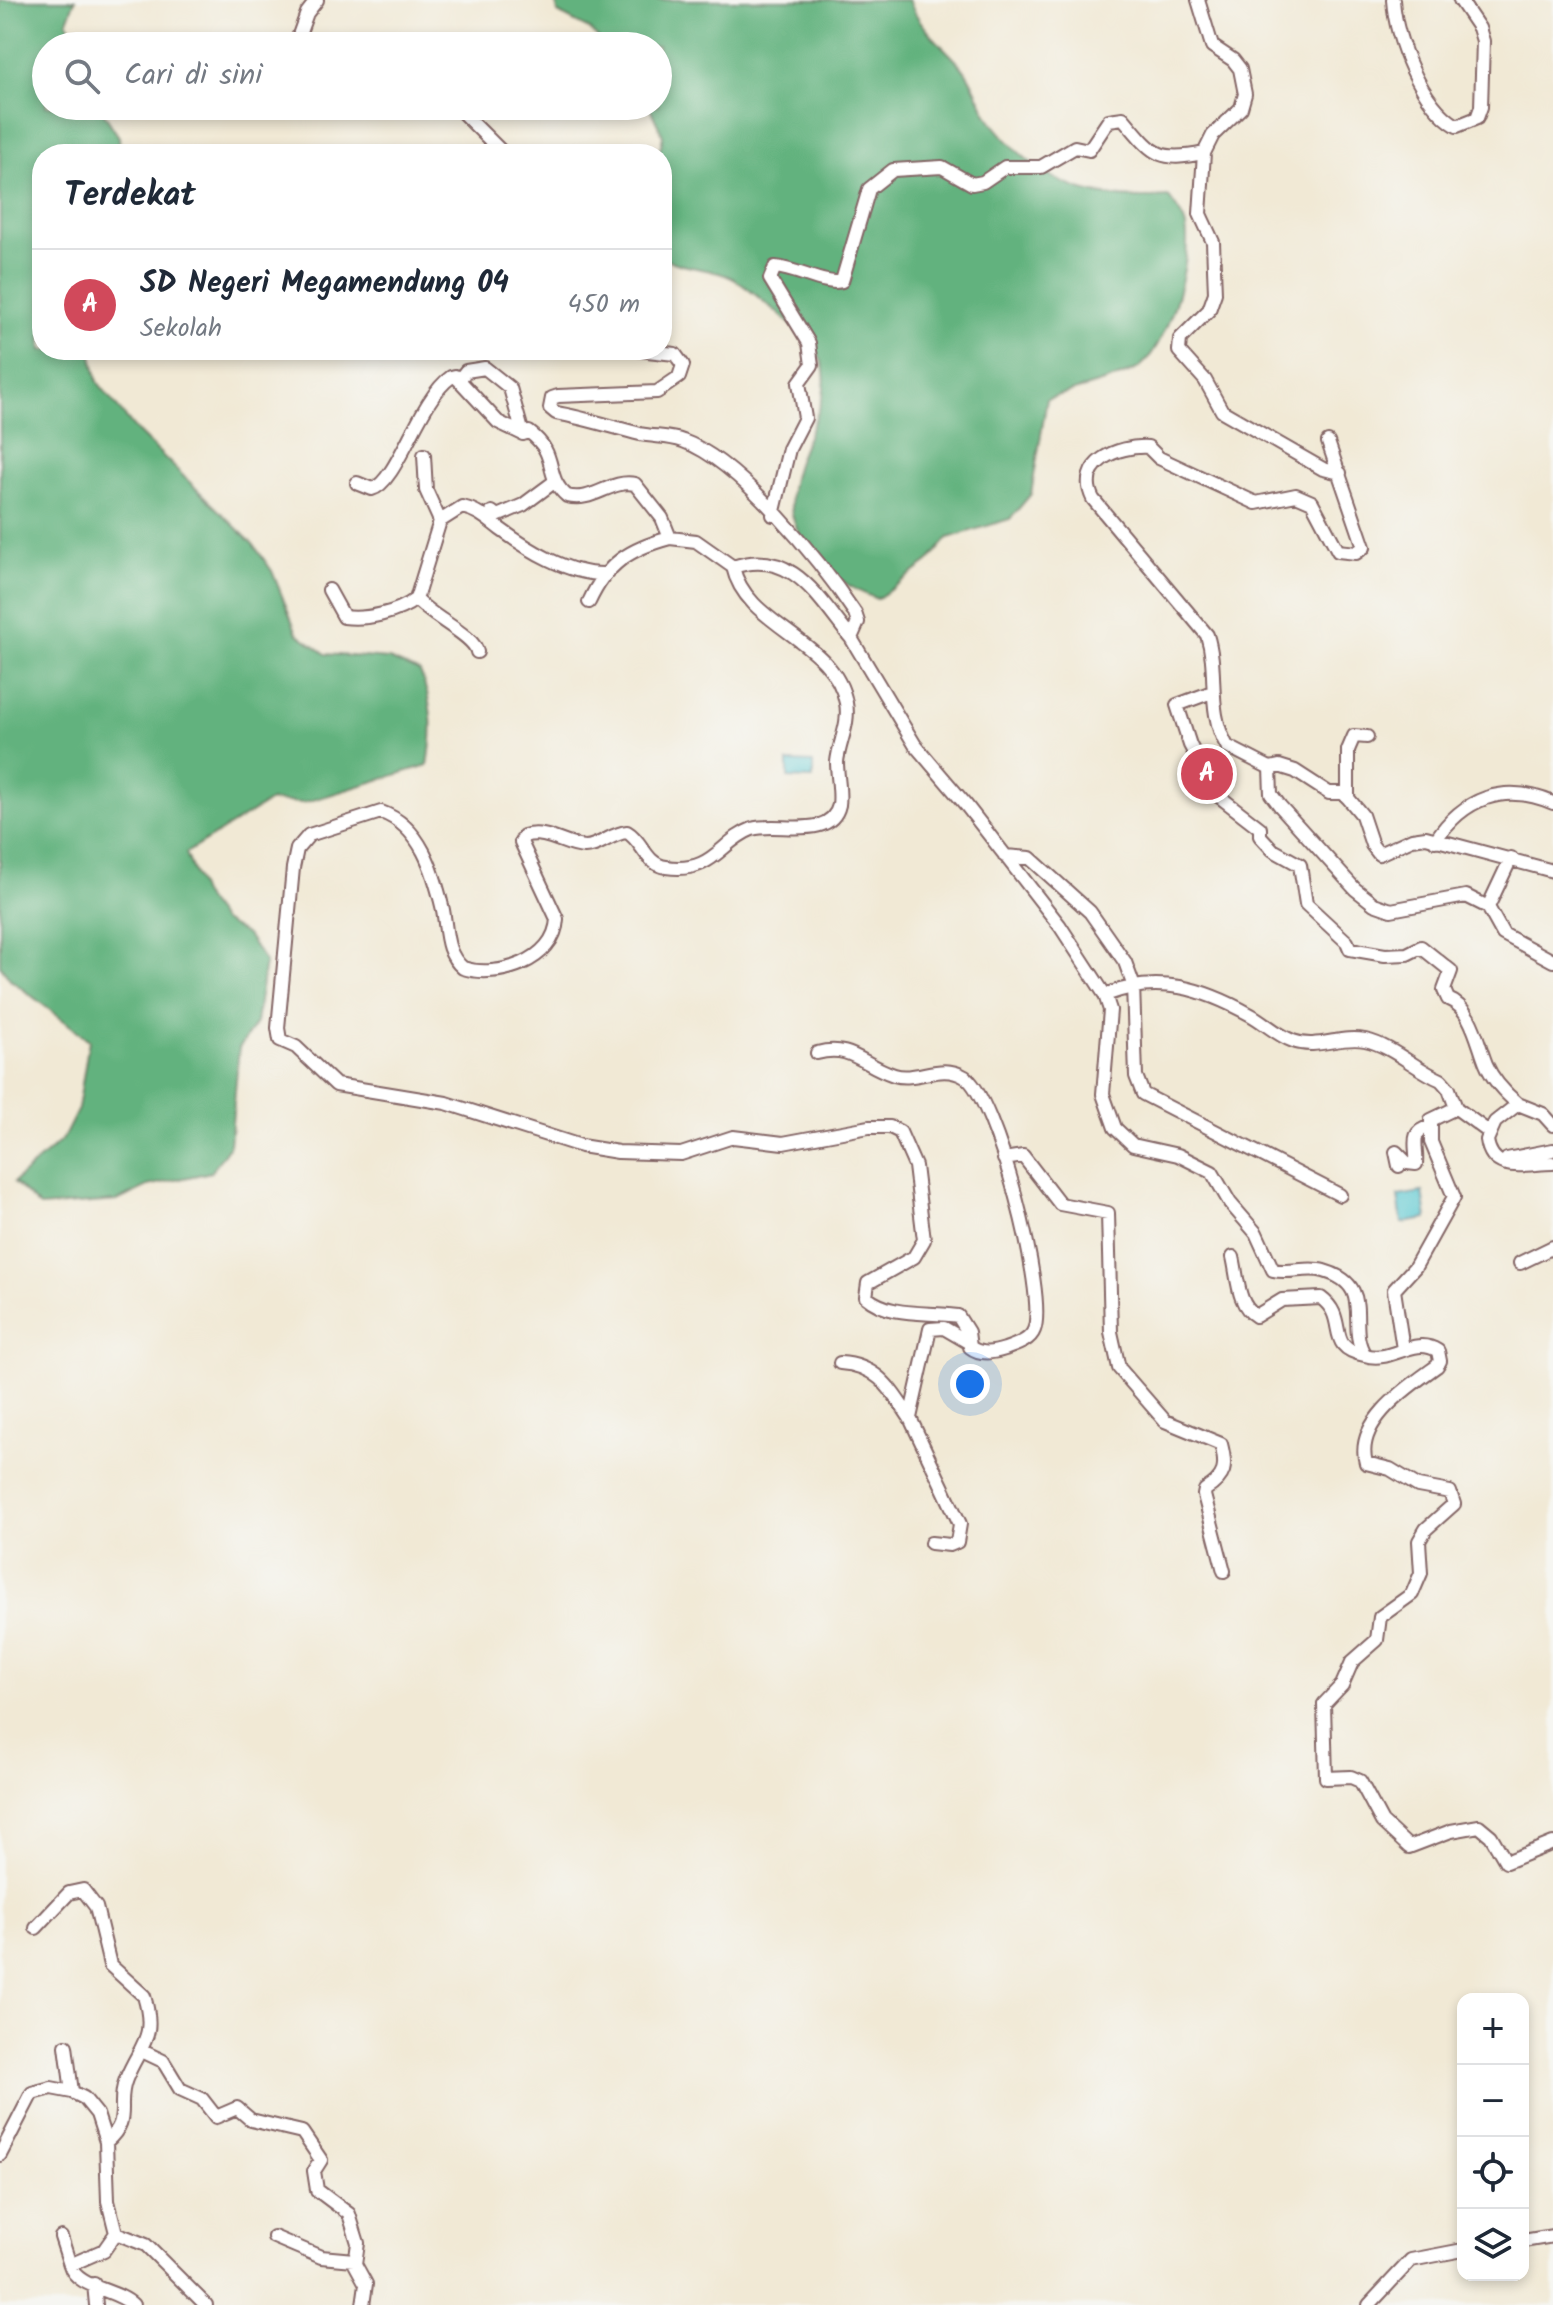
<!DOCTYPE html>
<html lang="id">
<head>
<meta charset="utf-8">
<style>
  :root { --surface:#fff; --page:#f2f2f3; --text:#1f2937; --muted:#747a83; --line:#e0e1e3; --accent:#d1495b }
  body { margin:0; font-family:Kalam,sans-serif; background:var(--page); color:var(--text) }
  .controls { position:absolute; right:24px; bottom:24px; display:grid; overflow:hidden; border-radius:16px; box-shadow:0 4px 12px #0003 }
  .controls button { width:72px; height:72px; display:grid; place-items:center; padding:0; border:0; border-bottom:2px solid var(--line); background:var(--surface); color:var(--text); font:40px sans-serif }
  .you { position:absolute; left:970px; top:1384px; width:28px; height:28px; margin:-20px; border:6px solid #fff; border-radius:50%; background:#1a73e8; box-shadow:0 0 0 12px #1a73e833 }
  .badge { display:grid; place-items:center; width:52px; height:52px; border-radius:50%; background:var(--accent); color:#fff; font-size:26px; font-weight:700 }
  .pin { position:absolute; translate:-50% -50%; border:4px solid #fff; box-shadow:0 2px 8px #0006 }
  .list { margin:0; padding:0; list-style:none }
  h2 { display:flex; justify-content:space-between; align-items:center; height:104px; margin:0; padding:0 32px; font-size:34px }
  h2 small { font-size:26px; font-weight:400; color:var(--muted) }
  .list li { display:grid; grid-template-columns:52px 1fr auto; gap:24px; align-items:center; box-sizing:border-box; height:112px; padding:0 32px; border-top:2px solid var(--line) }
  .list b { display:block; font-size:30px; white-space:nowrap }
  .list p { margin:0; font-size:26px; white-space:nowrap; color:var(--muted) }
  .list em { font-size:26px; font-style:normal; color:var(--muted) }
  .icon { flex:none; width:44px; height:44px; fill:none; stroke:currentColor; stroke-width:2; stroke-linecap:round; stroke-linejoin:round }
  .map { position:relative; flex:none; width:1553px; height:2305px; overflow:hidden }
  .search { position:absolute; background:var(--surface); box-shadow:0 4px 12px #0003; left:32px; top:32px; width:640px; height:88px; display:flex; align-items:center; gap:20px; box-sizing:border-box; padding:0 28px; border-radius:44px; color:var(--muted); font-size:30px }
  .panel { position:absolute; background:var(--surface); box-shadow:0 4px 12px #0003; left:32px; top:144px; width:640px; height:216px; border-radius:32px }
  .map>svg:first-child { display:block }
  .forest { fill:#62b27e; stroke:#566854; stroke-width:2 }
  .water { fill:#5cc9d2; stroke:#53747e; stroke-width:2 }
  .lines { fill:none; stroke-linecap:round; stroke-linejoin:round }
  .minor-casing { stroke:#846666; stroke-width:16 }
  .minor { stroke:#fff; stroke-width:12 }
</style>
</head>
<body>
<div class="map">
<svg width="1553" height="2305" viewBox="0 0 1553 2305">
  <rect width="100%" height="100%" fill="#f6f6f2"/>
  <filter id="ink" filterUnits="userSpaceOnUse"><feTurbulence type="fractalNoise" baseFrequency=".0125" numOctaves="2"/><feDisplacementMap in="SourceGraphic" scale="16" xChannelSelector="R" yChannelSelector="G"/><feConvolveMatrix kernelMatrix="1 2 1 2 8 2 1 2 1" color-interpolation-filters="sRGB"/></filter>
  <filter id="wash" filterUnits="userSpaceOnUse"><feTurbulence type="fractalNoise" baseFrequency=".006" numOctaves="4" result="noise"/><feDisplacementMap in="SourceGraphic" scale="32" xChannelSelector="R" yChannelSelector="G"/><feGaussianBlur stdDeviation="1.8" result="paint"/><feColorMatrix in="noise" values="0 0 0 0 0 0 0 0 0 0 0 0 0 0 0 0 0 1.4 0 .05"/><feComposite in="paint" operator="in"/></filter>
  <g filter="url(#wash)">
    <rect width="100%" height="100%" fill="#f1e9d5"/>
    <path class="forest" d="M0,0h75l-8,21 11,25h-32v60h53l20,31 1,17h-78v196h49l6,31 37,47 119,116 19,27 25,62 29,21 63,5 31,13c13,33 14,58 8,93l-125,38 -33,-2 -84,52 16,41 19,26 26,15 18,27 -9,61 -17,25 -9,97 -19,27 -63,14 -31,15 -77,6 -26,-25 49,-43 15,-30 11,-69 -78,-60 -11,-15z
      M556,0h353c11,29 33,44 53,67 14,17 19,42 33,59 47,60 100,77 174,71 5,8 13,17 16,26 10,33 -19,131 -50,147 -27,13 -60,20 -88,29l-16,95 -21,25 -62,19 -20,24 -51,37c-28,-11 -38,-19 -59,-40 -80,-81 45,-151 -6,-215 -11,-12 -66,-59 -80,-66 -21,-11 -51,-8 -70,-22l-3,-102 4,-18 -14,-30h9v-60h-52l-17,-17 -31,-16z"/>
    <path class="water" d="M788,762l25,1v16l-25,-1z
      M1423,1192l4,27 -25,4 -4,-27z"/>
  </g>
  <g filter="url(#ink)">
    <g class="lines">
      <g class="minor-casing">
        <path id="minor" d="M1198,0l14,46 21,14 7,9 5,25 -4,14 -28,27 -9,18 -4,61 13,28 2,51 -6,17 -29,29 -1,12 26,29 17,31 101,58 17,4
          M1393,0c3,40 28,105 64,126l20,-8 4,-11 2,-66 -4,-13 -19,-28
          M295,46l12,-33 10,-13
          M456,106l48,48
          M638,350l37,4 8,11 -4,12 -22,15 -99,4 -6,2 -2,10 6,5c29,5 56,14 84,21 14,3 30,2 43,7 57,20 138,121 172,172l3,9 -7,16 64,107 51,60 94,121 45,69 5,15 -7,84 12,34 18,17 45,10 34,17 18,31 26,30 17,37c17,4 35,-4 51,1 53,15 21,55 41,84 26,9 48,-20 73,-4l2,10 -3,5c-29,21 -83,56 -71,97l24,6 28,17 32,6 4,12 -28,25 -7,12 2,32 -9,21 -32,23 -3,23 -25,22 -10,23 -18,19 2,74 25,-1 9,4 22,41 27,25 42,-16 28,-5 12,10 15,26 47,-19
          M459,380l39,42 25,12
          M1328,442l36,105 -8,6 -18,-2 -26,-49 -16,-7 -40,8 -97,-45 -11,-11c-30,-2 -73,16 -55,52l114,136c12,37 -1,75 20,111l43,22 9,-2 16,5 34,22h14l5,5
          M424,455l2,35 14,31
          M357,483l15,6c25,-6 47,-90 79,-112l4,-1 4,4 7,-9 19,-3 25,20 13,46 6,-2c31,23 14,44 38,64 26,7 43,-17 68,-12l27,34 8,20 26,3 37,26
          M492,512l5,4 26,-11 31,-23
          M773,515l16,-66 16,-31 -6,-35 13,-18 -3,-22 -39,-64 5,-12c23,2 50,19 67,14l27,-92 24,-19 49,-3 30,17 11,-2 22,-15h36l34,-20 14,3 20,-30 14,-2c30,35 33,45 81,35
          M329,590l15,27c22,3 54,-4 72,-18l24,-78 22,-14c16,3 26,13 38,22 29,21 67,45 103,45
          M416,599c15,18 59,37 61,53
          M589,602c18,-39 40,-53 81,-64
          M1212,692l-35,13 13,40 26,49 44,34v8l13,14 27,15 6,39 41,38 3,7 35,6 22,-1 14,-7 30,24 -7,19 4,9c24,9 29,43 38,65 7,17 19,29 32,40
          M1367,737l-13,-1 -6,14v48l14,17 10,30 7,9 33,-15 14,-2 127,34
          M1270,768l1,26 9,12 75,83 19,15 17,6 75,-14 22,11 15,27 50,27
          M1435,841c28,-43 69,-59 118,-38
          M1005,856l25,2 60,54 35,50 8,22 3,92 7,18 197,101
          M1488,907l23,-49
          M1105,995c52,-21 98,-7 146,20 14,8 26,20 42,26 24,9 47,-6 72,-1 28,6 50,29 76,40l8,9 7,19
          M817,1053c35,-9 45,12 77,22 24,7 46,-13 71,2 30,18 83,219 69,253 -4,11 -19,15 -29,19 -12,4 -25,6 -35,-2l-2,-15 -10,-16c-31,-5 -67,2 -92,-19l2,-14 46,-26 10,-17 -9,-74 -15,-34 -10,-5h-21l-86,16 -50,-6 -52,17 -63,-2 -37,-6 -135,-43 -110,-18 -40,-38 -16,-7 -2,-12 15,-160 4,-19 12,-14 72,-23c40,14 53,60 62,98 4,21 2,43 20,58 34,11 92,-7 94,-49l-36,-77 3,-6c24,-7 39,10 61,11 14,0 27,-14 42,-15 16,9 18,32 39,35 48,7 54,-26 86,-38 24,-8 79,12 87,-24 2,-14 -2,-29 -2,-43 2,-20 13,-38 9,-59 -11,-64 -100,-76 -113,-136 59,-20 85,31 118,71
          M1553,1125l-10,-11 -25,-10 -23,18 -8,18c5,36 40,23 66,23
          M1004,1159l19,-3 37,48 48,9 3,119 8,36 46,53 56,23c6,23 5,33 -16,46l-1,5 20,76
          M1507,1159l46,-9
          M1399,1166l-3,-14 11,11 9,1c2,-17 -8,-32 13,-37
          M1233,1257c5,20 4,48 23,59l26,-16 39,-2c29,21 2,50 44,57
          M1520,1263l33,-16
          M1403,1349l-9,-59 21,-23 39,-70 -23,-55v-22l25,-12 34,25
          M840,1363c37,2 50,25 70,55l20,-89 14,-1 24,14
          M910,1418l50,106 -3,18 -7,3 -19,-2
          M36,1928l33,-35 14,-3 13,17 14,58 34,31c13,43 -4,48 -18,83 -11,27 7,40 -20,63
          M66,2046l6,46
          M142,2051l21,10 17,28 22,10 14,18 21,-9 14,12 51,12 19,28 -7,11 3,19 32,24 9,29 -3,21 11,20 -3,21
          M0,2155l32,-62 19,-5 21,4 12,6 13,16 9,28 2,59 8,32 30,12 60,60
          M116,2233l-12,17 -34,15c6,23 47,24 63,40
          M61,2237l9,28
          M274,2237l47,20 33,3
          M1523,2241l30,-5
          M94,2284l2,21
          M1369,2305l42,-45 52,-10"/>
      </g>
      <use href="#minor" class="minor"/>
    </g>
  </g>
</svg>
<div class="controls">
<button>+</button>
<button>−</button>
<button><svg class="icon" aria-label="locate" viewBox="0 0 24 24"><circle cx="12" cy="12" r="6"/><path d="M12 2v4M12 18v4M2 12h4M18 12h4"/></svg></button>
<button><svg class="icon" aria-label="layers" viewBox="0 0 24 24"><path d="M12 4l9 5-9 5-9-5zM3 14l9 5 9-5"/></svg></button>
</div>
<div class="you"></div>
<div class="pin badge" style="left:1207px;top:774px">A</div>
<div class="search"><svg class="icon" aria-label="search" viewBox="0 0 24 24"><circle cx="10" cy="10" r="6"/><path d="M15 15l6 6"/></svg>Cari di sini</div>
<section class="panel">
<h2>Terdekat<small></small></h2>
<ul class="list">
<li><span class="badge">A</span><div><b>SD Negeri Megamendung 04</b><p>Sekolah</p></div><em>450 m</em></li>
</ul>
</section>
</div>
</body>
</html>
